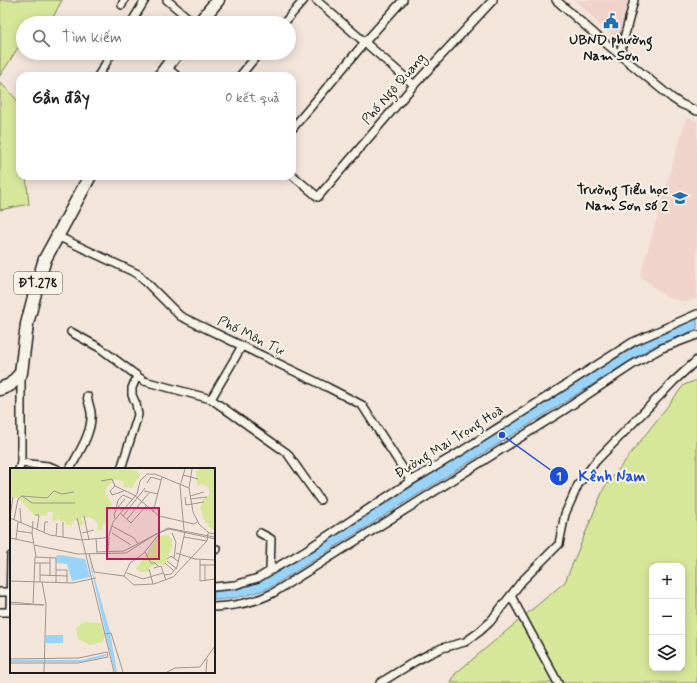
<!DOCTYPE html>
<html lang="vi">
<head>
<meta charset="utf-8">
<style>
  :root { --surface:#fff; --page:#f6f6f6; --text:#222; --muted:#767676; --line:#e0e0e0 }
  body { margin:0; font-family:Mynerve,sans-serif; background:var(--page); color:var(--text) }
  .controls { position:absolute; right:12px; bottom:12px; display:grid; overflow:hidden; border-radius:8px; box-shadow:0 2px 10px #0003 }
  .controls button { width:36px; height:36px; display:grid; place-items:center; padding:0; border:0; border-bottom:1px solid var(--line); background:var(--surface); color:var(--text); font:20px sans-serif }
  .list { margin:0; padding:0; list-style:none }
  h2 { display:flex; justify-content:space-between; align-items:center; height:52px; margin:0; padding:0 16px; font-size:17px }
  h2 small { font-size:13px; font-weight:400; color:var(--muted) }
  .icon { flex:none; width:22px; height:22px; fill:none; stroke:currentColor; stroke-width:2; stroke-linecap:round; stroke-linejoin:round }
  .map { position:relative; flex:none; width:697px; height:683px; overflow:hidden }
  .search { position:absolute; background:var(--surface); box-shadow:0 2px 10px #0003; left:16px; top:16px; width:280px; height:44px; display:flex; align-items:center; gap:10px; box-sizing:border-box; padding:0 14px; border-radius:22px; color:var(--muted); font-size:15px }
  .panel { position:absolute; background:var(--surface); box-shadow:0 2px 10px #0003; left:16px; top:72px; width:280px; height:108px; border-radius:12px }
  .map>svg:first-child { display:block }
  .built { fill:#f0d4cb }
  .green { fill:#d7e79a; stroke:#7a825b; fill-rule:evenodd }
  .water { fill:#99d3f9; stroke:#678aa1 }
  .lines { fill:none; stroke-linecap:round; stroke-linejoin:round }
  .street-casing { stroke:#1c1c1c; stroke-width:10 }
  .primary-casing { stroke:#1c1c1c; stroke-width:15 }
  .street { stroke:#f7f3e8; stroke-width:7 }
  .primary { stroke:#f7f3e8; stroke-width:12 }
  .labels { text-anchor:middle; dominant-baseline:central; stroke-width:4; stroke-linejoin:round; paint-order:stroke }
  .shield { fill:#f7f3e8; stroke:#5e5c59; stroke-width:1 }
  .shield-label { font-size:13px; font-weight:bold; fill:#1c1c1c }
  .poi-label { font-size:14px; font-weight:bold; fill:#1c1c1c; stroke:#f7f3e8 }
  .street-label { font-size:14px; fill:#1c1c1c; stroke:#f7f3e8 }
  .inset-river { fill:none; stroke:#99d3f9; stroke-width:2 }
  .inset-road { fill:none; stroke:#9e958f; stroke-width:1 }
  .view { fill:#c2185b; fill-opacity:0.15; stroke:#c2185b; stroke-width:2 }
  .inset-edge { fill:none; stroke:#1c1c1c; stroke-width:2 }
  .leader { fill:none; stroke:#1d4ed8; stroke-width:1.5 }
  .callout-dot { fill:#1d4ed8; stroke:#f7f3e8; stroke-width:1.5 }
  .mark-label { font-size:12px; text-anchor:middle; font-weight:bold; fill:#fff }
  .callout-label { font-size:15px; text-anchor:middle; font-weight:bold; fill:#1d4ed8; stroke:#f7f3e8; stroke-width:4; stroke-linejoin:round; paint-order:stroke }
</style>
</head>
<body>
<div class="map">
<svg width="697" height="683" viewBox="0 0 697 683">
  <rect width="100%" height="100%" fill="#f4e5db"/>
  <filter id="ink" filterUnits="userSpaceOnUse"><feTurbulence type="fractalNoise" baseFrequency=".025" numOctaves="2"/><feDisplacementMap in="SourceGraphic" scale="8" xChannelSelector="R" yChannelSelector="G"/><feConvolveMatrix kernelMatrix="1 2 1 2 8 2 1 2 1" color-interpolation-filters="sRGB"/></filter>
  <g filter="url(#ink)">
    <path class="built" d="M574,0h56l-11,42z
      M686,118l11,2v178l-11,4 -20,-5 -26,-21z"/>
    <path class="green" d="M0,0h62l-12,23h-27v17l-23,36z
      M0,82l17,18 3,27v49h6l3,28 -29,6z
      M697,380v303h-246l4,-9 110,-92 39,-94 80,-103zM652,566h30v102h-30z"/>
    <path class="water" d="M697,318v11l-45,18 -381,240c-19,8 -37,12 -57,13v-9l20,-2 25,-7 388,-243z"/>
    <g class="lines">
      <g class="street-casing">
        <path id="street" d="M167,0l27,23
          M316,0l98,85
          M556,0l41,36 75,62 9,6 16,7
          M122,5l2,-5
          M131,23l14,-23
          M284,23l20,-23
          M620,54l14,-54
          M166,67l11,9
          M98,76l14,-23
          M240,76l19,-23
          M292,129l73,-87 38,-42
          M292,175l26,22 96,-112 79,-85
          M57,236l81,38 42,42 147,71 35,18 49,76
          M71,332l29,16 44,33 67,18 76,54 33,47
          M211,399l31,-53
          M21,463l27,3 9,3
          M19,469l2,-6v-90
          M70,469c9,-17 23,-37 21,-57 -1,-5 -3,-11 -4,-16
          M121,469l17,-54 -2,-11 -4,-9v-7l5,-12
          M260,533l11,6 -1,32
          M214,550l3,-1
          M214,587l21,-2 23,-7 48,-28 105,-69 49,-29 173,-110 64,-28
          M0,592h11
          M511,596l47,87
          M214,607c21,-1 40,-4 59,-14l288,-181 71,-47 30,-17 35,-13
          M0,612h11
          M10,612l1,-56
          M380,683l34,-21 15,-8 13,-6 23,-6 14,-10 11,-10 32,-41 37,-37 6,-30 13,-29 18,-24 78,-80 23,-21"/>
      </g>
      <g class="primary-casing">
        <path id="primary" d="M199,23l19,-23
          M160,76l17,-23
          M0,389l10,-4 11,-12 6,-49 10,-39 8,-26 45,-83"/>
      </g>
      <use href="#street" class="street"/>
      <use href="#primary" class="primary"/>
    </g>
  </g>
  <defs>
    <g id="civic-bare" transform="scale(1.2)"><path d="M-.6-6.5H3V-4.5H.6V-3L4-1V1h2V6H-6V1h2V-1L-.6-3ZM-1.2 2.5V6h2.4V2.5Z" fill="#1f6fb2" stroke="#f7f3e8" stroke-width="2.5" paint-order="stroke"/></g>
    <g id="school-bare" transform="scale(1.2)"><path d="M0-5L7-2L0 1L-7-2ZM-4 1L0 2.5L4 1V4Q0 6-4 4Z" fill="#1f6fb2" stroke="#f7f3e8" stroke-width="2.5" paint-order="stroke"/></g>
  </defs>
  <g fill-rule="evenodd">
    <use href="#civic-bare" x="611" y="21"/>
    <use href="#school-bare" x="680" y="198"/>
  </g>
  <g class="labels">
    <rect class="shield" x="14" y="272" width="48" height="22" rx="3"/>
    <g class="shield-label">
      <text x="38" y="283">ĐT.278</text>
    </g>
    <g class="poi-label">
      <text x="611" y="40">UBND phường<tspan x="611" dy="16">Nam Sơn</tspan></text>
      <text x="668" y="190" text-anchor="end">Trường Tiểu học<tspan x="668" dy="16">Nam Sơn số 2</tspan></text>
    </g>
    <g class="street-label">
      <text transform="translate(394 89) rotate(-49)">Phố Ngô Quang</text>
      <text transform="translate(251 336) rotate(26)">Phố Môn Tự</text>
      <text transform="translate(449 442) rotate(-32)">Đường Mai Trọng Hoà</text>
    </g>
  </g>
  <g transform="translate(10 468)">
    <rect width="205" height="205" fill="#f4e5db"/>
    <path d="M0,1h123l1,2 3,-1 3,5 -8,13 -9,-1 1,-5 -9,-3 -8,8 -2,5 7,12 -5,10 2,9 -6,1v5l-5,2 -1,-9 -7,-5 -9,2 4,5 -6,1 -1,-5 -5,1 -1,4h-6v-3l-6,-1 -1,-3 -7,4 1,-10h-5l-1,4 -13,-1 -16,-17 -8,-1zM190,1h15l-1,61 -7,-4 2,-2 -4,-1 -5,-16 3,-5 -1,-2 8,-6 -2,-7 -6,-3 -5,2 -1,-15zM158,67l4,4v8l-8,20 -3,-4 -12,5v4h-9l-4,-3 22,-33zM74,154l17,1 4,14 -3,5 -12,3 -12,-6 -2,-11z" fill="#d7e79a"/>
    <path d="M78,86l22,78 7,40h-2l-4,-15zM50,87l25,4 5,18 -18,4 -5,-17 -10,-1 -1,-7zM36,167h17v8h-17z" fill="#99d3f9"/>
    <path class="inset-river" d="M0,193h33M35,193h37l24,-6"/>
    <path class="inset-road" d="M182,1l-3,19 4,24 6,12 10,9 6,1M173,7l15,4M91,13l11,-2 3,7 19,9 25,21 35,8 3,-2M137,15l4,-6 10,3M105,18l-5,5 2,4 12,-4M134,23l14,3M12,28l25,2 7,-7 8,3 12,-2M12,28l10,7h43M180,28l14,-4M175,29l1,8 18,-3M180,31l17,-2M10,40l1,15M106,40l2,-8 5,-5 9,4M112,42l-4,-3 7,-8M143,44l9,-35M110,45l11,10 15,-17M25,47h4l-2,14M74,48l5,24M113,48l22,-28M0,49l3,-20M0,50l40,17 31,5 23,-2 5,-2 4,-14 24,-28 3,-13 7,-7h8l34,14M67,50l37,154M105,51l-1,-5 4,-7M117,51l22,-26M4,52l4,-21 4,-3M23,53l-1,12 2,12 44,9 48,-1 30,-19 13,-5 46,10M102,58l22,12 4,6M174,62l-4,-44 5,-17M7,63l15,2M34,64l1,-10h3M72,65l12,-3M102,65l19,12M162,65l4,9 -2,16M46,68l1,-13M53,69v-15M174,69l23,4M0,70l24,5M6,71l2,-17M86,71l1,13M24,77l2,12M86,84l28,-1 44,-23 46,9M98,84l1,-15M135,84l6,11h4l3,3M166,85l19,6 20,1M79,86l5,18 30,4 10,9 20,-1 19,-7 34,-36 1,-8M157,91l4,-3 8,6M190,92v21l15,-2M157,93l10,8M25,95h15M155,95l9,8M190,97h15M144,100l7,-2 5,14M139,101l4,15M46,102h11v13M117,105l16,6 20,-6M30,107l27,1M154,107l7,-1 6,-7 8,-35M40,108v-19M114,108l6,-13 13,-9 17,-21M195,112v-15M0,113l63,2 23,-5M24,114l1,-25 21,1v25M30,114v-19M32,114l4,22 -2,68M0,134l34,3M23,135l1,-21M0,136l34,1M95,166l6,-1 12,39M0,191l69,-1 28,-6 1,5M0,195h68l30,-6M157,204l8,-4 25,-1 15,-21M196,204l1,-13"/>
    <path class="view" d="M97,40h52v51h-52z"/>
    <rect width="205" height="205" class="inset-edge"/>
  </g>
  <path class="leader" d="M502 435L559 476"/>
  <g class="callout-dot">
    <circle cx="502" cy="435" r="4"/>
    <circle cx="559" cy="476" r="10"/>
  </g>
  <g class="mark-label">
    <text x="559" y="480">1</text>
  </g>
  <g class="callout-label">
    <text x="612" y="481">Kênh Nam</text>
  </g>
</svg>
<div class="controls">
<button>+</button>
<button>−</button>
<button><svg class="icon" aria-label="layers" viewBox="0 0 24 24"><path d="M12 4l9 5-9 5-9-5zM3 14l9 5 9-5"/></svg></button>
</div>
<div class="search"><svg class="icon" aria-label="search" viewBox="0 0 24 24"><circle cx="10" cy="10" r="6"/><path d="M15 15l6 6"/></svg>Tìm kiếm</div>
<section class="panel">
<h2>Gần đây<small>0 kết quả</small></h2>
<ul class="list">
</ul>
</section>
</div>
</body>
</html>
